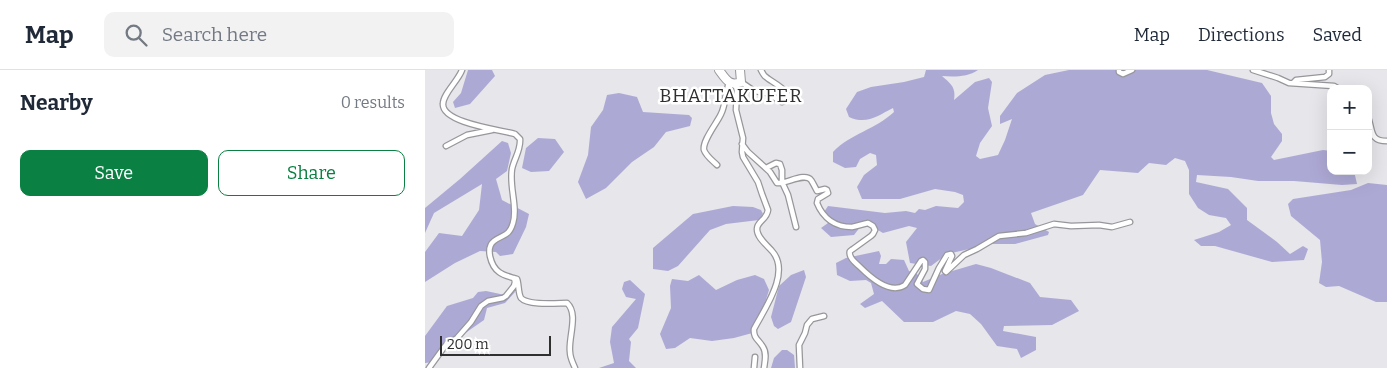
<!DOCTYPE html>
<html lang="en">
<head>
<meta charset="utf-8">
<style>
  :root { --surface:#fff; --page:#f2f2f3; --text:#1f2937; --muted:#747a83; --line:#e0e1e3; --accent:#0b8043 }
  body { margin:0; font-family:Bitter,serif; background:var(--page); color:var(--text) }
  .controls { position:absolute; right:15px; top:15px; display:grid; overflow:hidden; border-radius:10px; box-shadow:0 5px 20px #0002 }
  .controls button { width:45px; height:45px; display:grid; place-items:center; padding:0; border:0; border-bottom:1px solid var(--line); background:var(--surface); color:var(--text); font:25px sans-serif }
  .scale { position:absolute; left:15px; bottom:12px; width:111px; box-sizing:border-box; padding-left:5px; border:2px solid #2f2f30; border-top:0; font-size:14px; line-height:18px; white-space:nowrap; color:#2f2f30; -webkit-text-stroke:4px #fff; paint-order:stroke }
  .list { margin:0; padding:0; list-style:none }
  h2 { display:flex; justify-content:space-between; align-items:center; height:65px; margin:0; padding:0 20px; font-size:21px }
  h2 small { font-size:16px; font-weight:400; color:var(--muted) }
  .actions { display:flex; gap:10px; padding:15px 20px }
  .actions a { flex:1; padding:11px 0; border:1px solid var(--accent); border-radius:10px; text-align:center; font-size:18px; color:var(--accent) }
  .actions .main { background:var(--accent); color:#fff }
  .icon { flex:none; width:28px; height:28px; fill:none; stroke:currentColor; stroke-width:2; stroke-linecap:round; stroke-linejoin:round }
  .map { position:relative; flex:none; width:962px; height:298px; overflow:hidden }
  header { display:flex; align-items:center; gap:30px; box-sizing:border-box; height:70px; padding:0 25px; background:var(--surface); border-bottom:1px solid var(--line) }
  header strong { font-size:24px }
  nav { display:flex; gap:28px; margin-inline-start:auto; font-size:18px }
  .search { width:350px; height:45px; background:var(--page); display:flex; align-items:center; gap:12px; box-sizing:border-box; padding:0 18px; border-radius:10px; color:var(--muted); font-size:19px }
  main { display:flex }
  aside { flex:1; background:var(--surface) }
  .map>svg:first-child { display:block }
  .forest { fill:#ada9d5 }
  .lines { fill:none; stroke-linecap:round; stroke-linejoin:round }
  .street-casing { stroke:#97979b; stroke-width:7 }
  .highway-casing { stroke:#97979b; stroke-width:10 }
  .street { stroke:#fff; stroke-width:4.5 }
  .highway { stroke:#fff; stroke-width:8 }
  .labels { text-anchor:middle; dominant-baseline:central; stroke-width:5; stroke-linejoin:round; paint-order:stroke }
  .quarter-label { font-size:19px; letter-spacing:1px; fill:#2f2f30; stroke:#fff }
</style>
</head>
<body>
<header>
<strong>Map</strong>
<div class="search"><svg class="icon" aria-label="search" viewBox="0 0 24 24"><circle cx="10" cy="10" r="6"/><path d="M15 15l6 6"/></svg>Search here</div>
<nav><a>Map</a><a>Directions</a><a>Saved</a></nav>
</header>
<main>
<aside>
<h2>Nearby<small>0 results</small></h2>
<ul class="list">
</ul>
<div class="actions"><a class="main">Save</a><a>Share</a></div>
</aside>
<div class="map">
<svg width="962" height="298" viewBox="0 0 962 298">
  <rect width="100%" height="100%" fill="#e6e6eb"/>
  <path class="forest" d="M43,0h24l3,6 -25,28 -15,4 -2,-6 8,-9z
    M501,0h52c-10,7 -24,7 -36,6 9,8 14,11 12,24l21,-18 14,-4 3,4 -4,26 4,18 -12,17 -4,13 4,3 18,-4 7,-15 7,-21 -12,5v-8l17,-23 28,-18 24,-5h138l55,13 9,13v17l3,11 8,10v7l-11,16 3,3 49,-10 8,1v20h23l3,13 -15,1 -48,-4h-36l-27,-4 -34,-2 -1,7 32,7 19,19v12l30,22 13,12 13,-8 5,3 -4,11 -32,2 -57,-16h-14l-7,-6 25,-8 12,-7 -5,-7 -17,-3 -11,-7 -9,-14v-24l-4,-9 -10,-3 -9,7 -17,-2 -11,10 -38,-3 -17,25 -52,18 4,11 14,8 -1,3 -33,9h-23l-45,10 -16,12 -21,-3 -4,-21 11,-14 -8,-2 -26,7 -19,-11 -10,13 -23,2 -10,-9 7,-5 -4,-11 4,-6 57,7 21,-2 9,2 4,-4 6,1 11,-4 22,2 6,-6 -1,-7 -8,-3 -20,-3 -35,10h-38l-5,-12 7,-12 13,-10 -1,-10 -6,-2 -10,6 -4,8 -11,1 -12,-6v-10c17,-18 43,-23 61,-40l-1,-4c-16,8 -26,17 -44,9l-3,-8 11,-17 14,-5 33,-5 20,-5z
    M194,23l18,4 6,15 46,3 3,3 -2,8 -24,6 -12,15 -22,15 -26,26 -20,11 -8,-17 10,-27 3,-28 12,-17 4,-15z
    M113,68l17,1 9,13 -15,19 -18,1 -9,-4 4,-20z
    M77,71l6,2 3,10 -4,18 -11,8 6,21 27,14 -3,13 -13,27 -13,2 -4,-4 -16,-1 -25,12 -30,19v-30l14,-19 23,3 17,-26 3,-26 -48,29 -9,20v-25l35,-29z
    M943,113l19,2v117h-11l-37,-16 -13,1 -7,-4 3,-21 -2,-22 -29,-24 -3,-12 5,-5 58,-9z
    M308,136l20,1 8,3 2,4 -4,6 -33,4 -16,6 -32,36 -10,5 -15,-2v-21l40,-34z
    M454,181l2,5 -2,8h7l5,-5 13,1 5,11 8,3 6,8 19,-8 34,-10 15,4 39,15 10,14 31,3 8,11 -27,14 -48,1 -1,5 33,6v13l-15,8 -4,-9 -20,-3 -16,-22 -11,-10 -14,-3 -23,11h-29l-22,-21 -17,7 -5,-4 14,-10 -3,-11 -5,-3 -16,1 -13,-6 -1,-12 10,-5z
    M379,200l2,7 -15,45 -13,7 -4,-3 -3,-9 8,-31 12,-11z
    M274,205l17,15 21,-10 18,-5 9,4 5,11 -13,42 -22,6 -22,3 -22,-3 -15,10 -9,1 -6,-15 11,-26 -1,-22 2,-7 16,2z
    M205,210l15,14 -7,34 -9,11 2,3 -2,19 7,7h-37l15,-5 -4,-21 2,-15 24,-28 -10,-2 -4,-8 2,-7z
    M89,216l1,6 -10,11 -18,5 -3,12 -33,23 -17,19 -9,1v-27l22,-30 26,-8 5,-6 8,-1 19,4z
    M357,280h5l7,5 1,13h-24l3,-10z"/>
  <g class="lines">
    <g class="street-casing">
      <path id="street" d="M37,0c-4,11 -19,24 -19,34 -1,19 58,26 72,30l5,5c1,11 -6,20 -8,30 -3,18 6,38 1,54 -4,14 -10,11 -19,18 -9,7 -3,25 5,31 5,4 12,5 18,7 2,5 1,14 4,19 7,8 37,5 46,5 12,11 1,35 3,49 0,6 3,11 5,16
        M694,0v2l4,2 9,-4
        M828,0l25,8 11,5 45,3 5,3
        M316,12l13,9 13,2 15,9c18,-7 -11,-20 -16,-25 -2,-1 -4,-5 -5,-7
        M869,12l2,-2 29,-3 4,-3v-4
        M308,14l3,3 1,3 -1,20 7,28 -1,14 1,5 15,25 4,12 6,16c-1,10 -11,11 -11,19 0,9 10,16 15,22 19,21 -7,57 -18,78 -1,9 5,11 9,18 4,6 2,14 1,21
        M943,47c5,13 1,24 19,24
        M317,74l6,8 22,20 7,11c9,1 28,-11 34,-3 2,3 4,7 6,11l8,-2 2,1 1,3 -10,6 -1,4c6,15 18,24 35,24 5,-1 11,-3 16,-4l5,3 2,4 -2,4 -2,2 -18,13c-3,2 -4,2 -3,6 1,5 7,9 10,12 10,10 30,28 45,18l16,-24 2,-1 2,2v7l-8,15 6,5 6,1 10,-22 8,-13 4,-1 1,2 -7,15 1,1 18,-17 13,-6 22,-13 27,-3 28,-9 17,2 28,-1 13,2 18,-5
        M21,76l21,-11 25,-5
        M292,95c-4,-4 -11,-9 -13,-15 -2,-9 13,-27 17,-36 5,-10 4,-21 8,-31
        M341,98l10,-5 4,1 2,6v12l6,13 8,32
        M4,298l16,-22 12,-8 14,-16 10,-16 7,-5 15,-3 3,-2 8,-10 1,-4 -1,-4
        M329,298l1,-11
        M375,298l-1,-23 6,-12 2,-8 5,-6 12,-3"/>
    </g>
    <g class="highway-casing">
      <path id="highway" d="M294,0c6,8 10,17 22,12l-1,-12"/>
    </g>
    <use href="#street" class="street"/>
    <use href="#highway" class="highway"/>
  </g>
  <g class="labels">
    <g class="quarter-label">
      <text x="306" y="25">BHATTAKUFER</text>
    </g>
  </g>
</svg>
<div class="controls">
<button>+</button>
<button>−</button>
</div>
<div class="scale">200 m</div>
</div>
</main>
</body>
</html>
